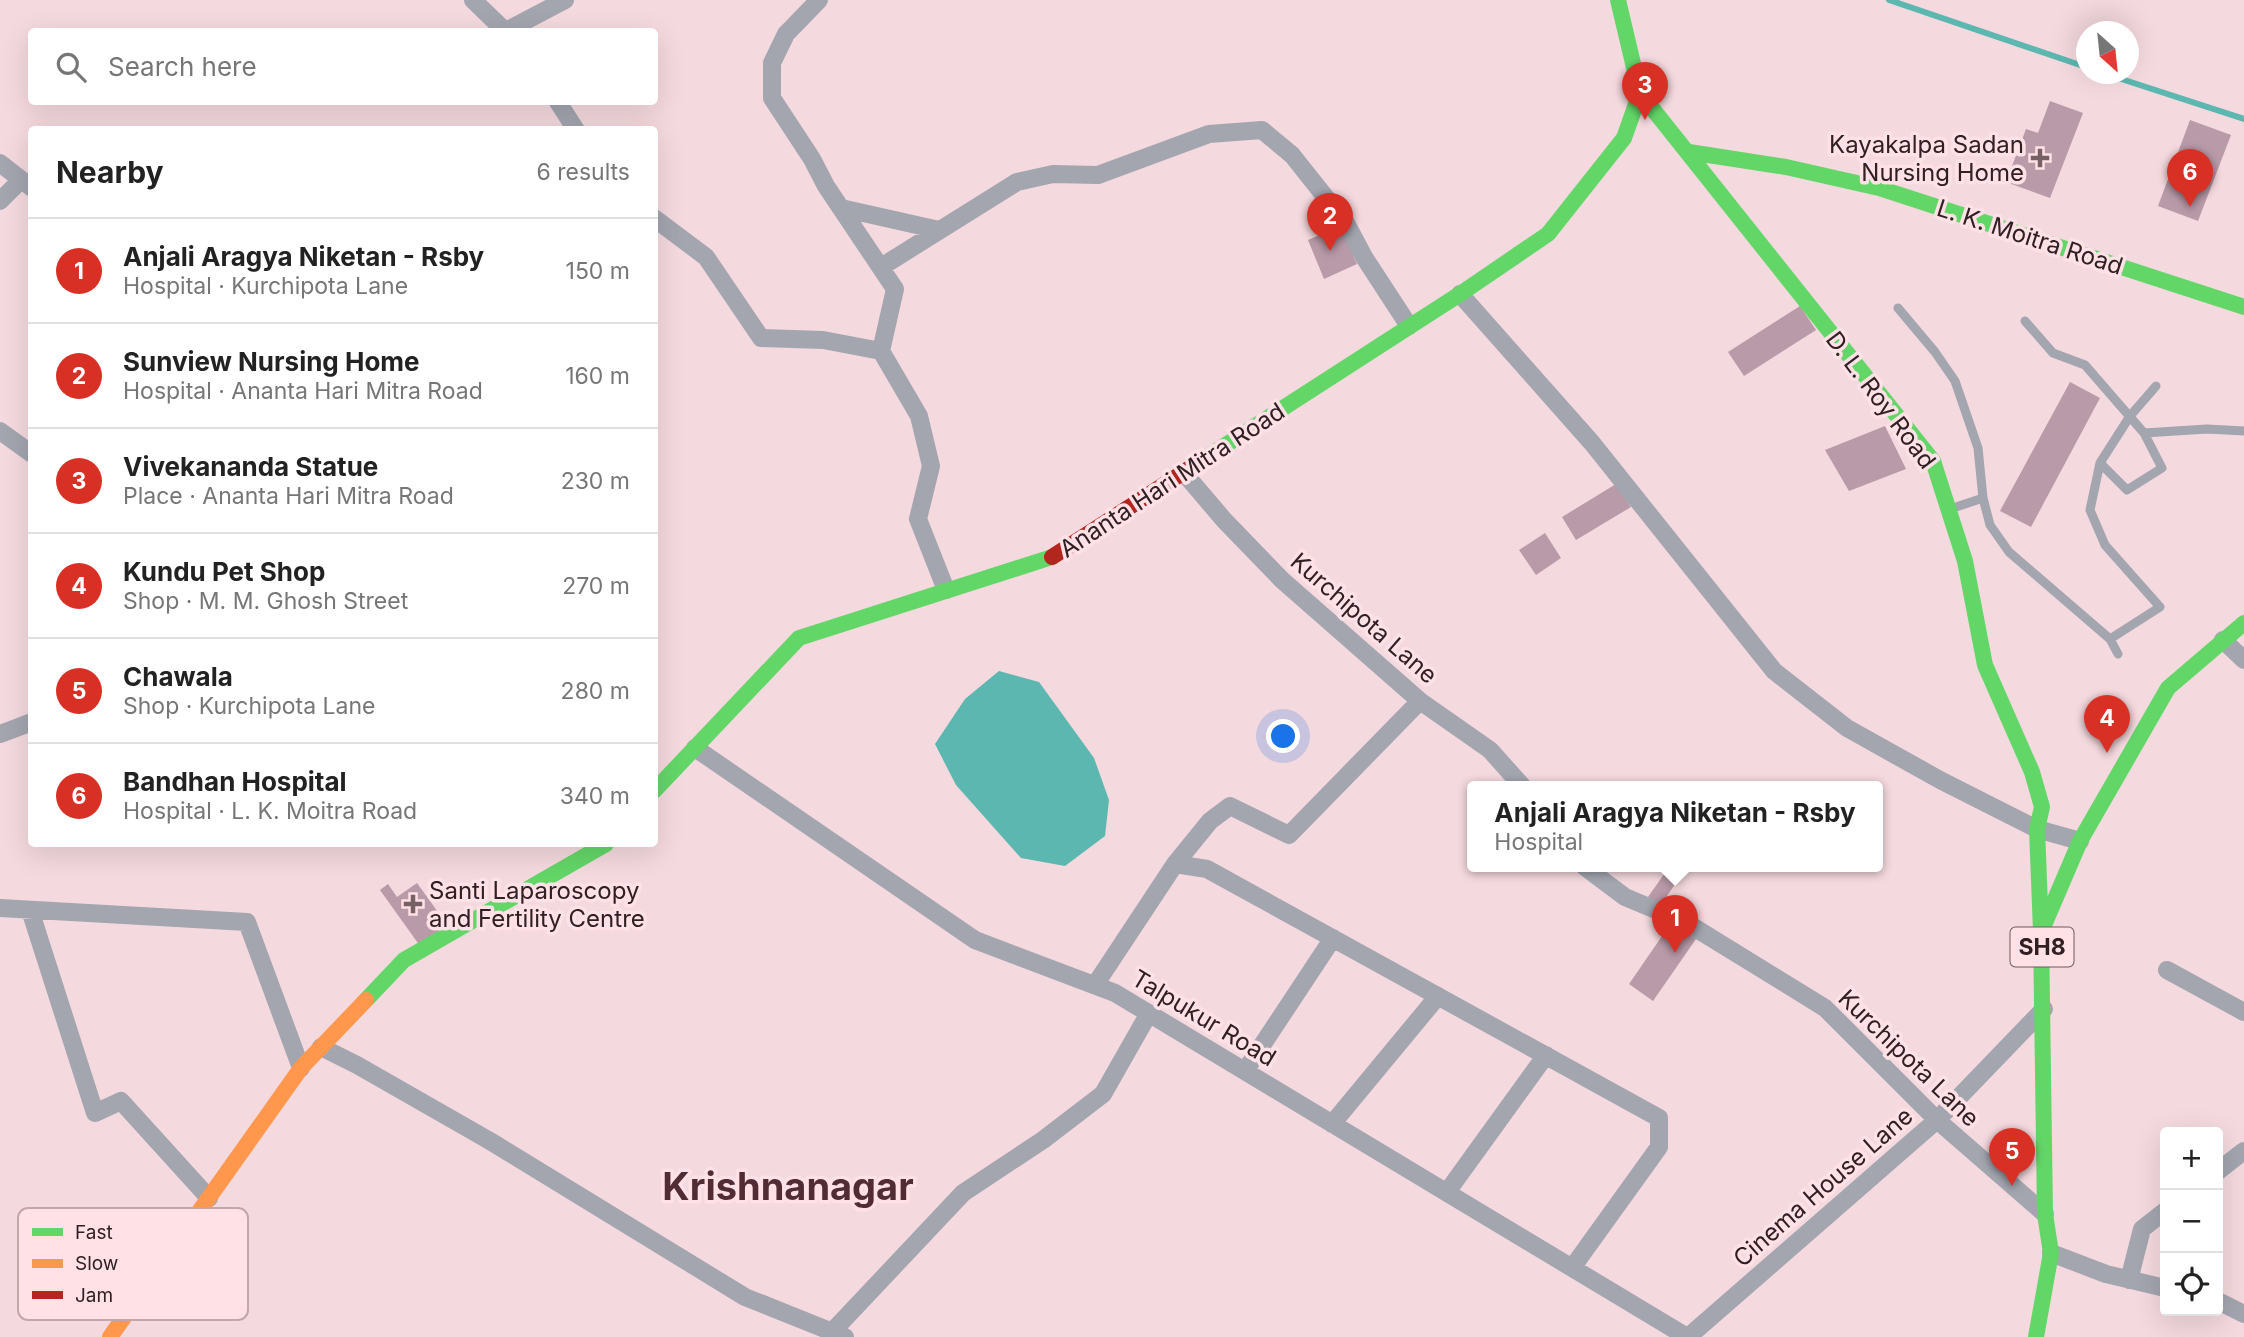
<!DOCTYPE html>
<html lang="en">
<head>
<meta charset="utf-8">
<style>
  :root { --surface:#fff; --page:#f2f2f2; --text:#222; --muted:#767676; --line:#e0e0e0; --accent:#d93025 }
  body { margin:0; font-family:Inter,sans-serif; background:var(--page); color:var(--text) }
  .controls { position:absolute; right:21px; bottom:21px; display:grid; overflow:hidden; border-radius:7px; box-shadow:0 7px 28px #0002 }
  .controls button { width:63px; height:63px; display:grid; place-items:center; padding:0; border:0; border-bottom:2px solid var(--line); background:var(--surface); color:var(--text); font:35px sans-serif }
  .compass { position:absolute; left:2076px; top:21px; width:63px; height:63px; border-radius:50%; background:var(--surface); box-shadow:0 7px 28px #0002; rotate:153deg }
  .you { position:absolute; left:1284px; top:737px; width:24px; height:24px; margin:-18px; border:5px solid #fff; border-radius:50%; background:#1a73e8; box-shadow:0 0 0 10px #1a73e833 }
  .badge { display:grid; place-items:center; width:46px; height:46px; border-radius:50%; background:var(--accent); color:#fff; font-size:23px; font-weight:700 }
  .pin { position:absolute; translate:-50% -58px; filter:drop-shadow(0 2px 4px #0008) }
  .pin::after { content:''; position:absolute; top:37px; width:24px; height:21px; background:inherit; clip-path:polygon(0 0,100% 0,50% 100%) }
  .popup { position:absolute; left:1467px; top:781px; width:416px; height:91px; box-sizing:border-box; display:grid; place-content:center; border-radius:7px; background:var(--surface); filter:drop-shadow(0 2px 5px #0005); font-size:23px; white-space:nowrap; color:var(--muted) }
  .popup b { font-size:26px; color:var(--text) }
  .popup::after { content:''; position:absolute; left:50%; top:100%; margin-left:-14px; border:14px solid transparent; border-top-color:var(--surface) }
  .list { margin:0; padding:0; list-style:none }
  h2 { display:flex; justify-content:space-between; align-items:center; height:91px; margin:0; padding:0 28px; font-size:30px }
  h2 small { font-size:23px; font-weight:400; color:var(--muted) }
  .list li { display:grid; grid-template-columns:46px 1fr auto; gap:21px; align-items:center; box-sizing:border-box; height:105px; padding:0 28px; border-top:2px solid var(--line) }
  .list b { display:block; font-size:26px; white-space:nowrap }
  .list p { margin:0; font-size:23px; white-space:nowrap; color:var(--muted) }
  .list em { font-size:23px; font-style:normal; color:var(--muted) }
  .icon { flex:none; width:38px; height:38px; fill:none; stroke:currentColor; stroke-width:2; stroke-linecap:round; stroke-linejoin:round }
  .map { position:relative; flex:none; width:2244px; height:1337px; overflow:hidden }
  .search { position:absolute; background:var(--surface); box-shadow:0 7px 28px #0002; left:28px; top:28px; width:630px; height:77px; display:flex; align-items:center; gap:18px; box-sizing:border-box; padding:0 24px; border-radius:7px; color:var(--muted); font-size:26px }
  .panel { position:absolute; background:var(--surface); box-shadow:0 7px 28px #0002; left:28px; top:126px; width:630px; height:721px; border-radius:7px }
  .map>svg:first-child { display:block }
  .water { fill:#5bb7af }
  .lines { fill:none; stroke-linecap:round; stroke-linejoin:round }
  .stream { stroke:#5bb7af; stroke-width:6 }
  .building { fill:#b99aa8 }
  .lane { stroke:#a3a5af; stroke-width:9 }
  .street { stroke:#a3a5af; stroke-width:18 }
  .fast { stroke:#63d668; stroke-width:16 }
  .slow { stroke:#ff974d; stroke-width:16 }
  .jam { stroke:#b3261e; stroke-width:16 }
  .poi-dot { fill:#756164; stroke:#ffe1e6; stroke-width:2.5 }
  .labels { text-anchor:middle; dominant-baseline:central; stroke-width:7; stroke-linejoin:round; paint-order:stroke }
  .shield { fill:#ffe1e6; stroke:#6f5a5e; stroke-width:2 }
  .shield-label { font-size:23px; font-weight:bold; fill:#312023 }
  .poi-label { font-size:24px; fill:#312023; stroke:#ffe1e6; text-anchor:end }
  .street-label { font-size:24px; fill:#312023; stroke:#ffe1e6 }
  .town-label { font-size:38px; font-weight:bold; fill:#522c35; stroke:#ffe1e6 }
  .key { fill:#ffe1e6; stroke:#c1a7ac; stroke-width:2 }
  .key-label { font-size:19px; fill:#312023 }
</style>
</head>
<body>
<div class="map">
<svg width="2244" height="1337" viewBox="0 0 2244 1337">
  <rect width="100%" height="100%" fill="#f4d9de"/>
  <path class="water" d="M999,671l40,11 55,76 15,42 -4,36 -40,30 -44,-8 -65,-73 -21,-41 30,-45z"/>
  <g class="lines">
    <path class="stream" d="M1889,0l197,67
      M2106,74l138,45"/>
  </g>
  <path class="building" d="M2050,101l33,12 -33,85 -44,-16 20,-53 12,4z
    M2190,120l41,15 -33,86 -40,-15z
    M1340,226l17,38 -33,15 -16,-39z
    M1800,306l16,24 -72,46 -16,-24z
    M2070,382l30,16 -69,129 -31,-16z
    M1885,426l21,43 -57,22 -24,-41z
    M1616,484l15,23 -55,33 -14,-23z
    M1545,533l16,25 -25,17 -17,-25z
    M1669,867h18l-27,39 -12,-9z
    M417,883l31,43 -28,20 -40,-56 8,-6 9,13z
    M1671,923l25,16 -43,62 -24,-17z"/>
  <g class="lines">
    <path class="lane" d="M1898,308l37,44 20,29 23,67 5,50 7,27 19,27 101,87 8,15
      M2025,321l28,32 32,12 59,68 18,35 -35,22 -27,-27
      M2144,433l63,-4 37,2
      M1953,508l30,-10
      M2110,639l50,-32 -55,-62 -15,-35 10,-47 30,-47 26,-30"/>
    <path class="street" d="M473,0l33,32
      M819,0l-33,34 -14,29v35l40,61 14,27 69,103 -14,62
      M506,31l59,-31
      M558,102l18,28
      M0,163l32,25
      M0,201l21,-21
      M841,208l98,22
      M654,218l52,39 55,81 62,2 58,11 38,65 12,50 -13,53 28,71
      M881,267l136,-85 36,-8 45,1 111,-41 53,-4 30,25 54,68 18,34 45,69
      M1460,294l132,149 182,228 73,57 93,52 97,49 43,12
      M0,431l32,23
      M1184,473l40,47 58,60 138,121 70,49 33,37
      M2223,640l21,20
      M0,734l32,-12
      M695,748l280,192 140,53 572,344
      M1175,864l35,-43 20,-15 59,29 131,-134
      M1585,867l40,30 62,26 138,85 112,112 108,94
      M0,908l247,14 54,146
      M30,910l65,203 26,-12 88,97
      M2167,970l77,42
      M1095,985l80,-121 32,5 452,249v29l-87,121
      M321,1047l36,18 133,76 255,156 100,40
      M1245,1071l88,-133
      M1332,1124l106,-128
      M2218,1171l26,-20
      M1447,1192l99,-137
      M2051,1253l55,21 59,14
      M2129,1280l13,-51 23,-18
      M2218,1301l26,13
      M832,1332l131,-139 80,-53 60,-46 46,-81
      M1688,1337l249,-217 107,-111"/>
    <path class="fast" d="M1618,0l22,93 293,368 32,100 20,104 47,107 10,35 -5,22 4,103
      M1689,152l97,15 93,21 365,119
      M1204,459l256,-165 88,-60 76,-96 16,-45
      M654,791l145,-153 253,-81
      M366,1000l38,-40 202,-116
      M2036,1337l15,-84 -6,-39 -4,-282 39,-91 88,-153 76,-65"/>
    <path class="slow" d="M110,1337l191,-269 65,-68"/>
    <path class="jam" d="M1052,557l152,-98"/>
  </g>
  <g class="poi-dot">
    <path d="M2036.5 147.5h7v7h7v7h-7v7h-7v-7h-7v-7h7z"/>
    <path d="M409.5 893.5h7v7h7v7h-7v7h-7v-7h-7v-7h7z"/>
  </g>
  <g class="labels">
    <rect class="shield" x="2010.5" y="927.5" width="63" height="39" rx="5"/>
    <g class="shield-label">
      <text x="2042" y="947">SH8</text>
    </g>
    <g class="poi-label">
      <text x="2024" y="144">Kayakalpa Sadan<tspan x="2024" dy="28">Nursing Home</tspan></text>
      <text x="429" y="890" text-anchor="start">Santi Laparoscopy<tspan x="429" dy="28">and Fertility Centre</tspan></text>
    </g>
    <g class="street-label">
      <text transform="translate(2030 237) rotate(18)">L. K. Moitra Road</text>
      <text transform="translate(1881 400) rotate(53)">D. L. Roy Road</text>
      <text transform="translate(1172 480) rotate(-33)">Ananta Hari Mitra Road</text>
      <text transform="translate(1364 618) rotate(41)">Kurchipota Lane</text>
      <text transform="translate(1204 1018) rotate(31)">Talpukur Road</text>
      <text transform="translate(1909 1058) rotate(44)">Kurchipota Lane</text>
      <text transform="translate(1823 1187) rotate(-41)">Cinema House Lane</text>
    </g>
    <g class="town-label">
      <text x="788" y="1186">Krishnanagar</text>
    </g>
  </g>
  <rect x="18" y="1208" width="230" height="112" rx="10" class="key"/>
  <rect x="32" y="1228" width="31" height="8" fill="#63d668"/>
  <rect x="32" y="1259" width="31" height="9" fill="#ff974d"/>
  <rect x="32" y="1291" width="31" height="8" fill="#b3261e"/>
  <g class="key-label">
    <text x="75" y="1239">Fast</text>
    <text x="75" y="1270">Slow</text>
    <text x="75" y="1302">Jam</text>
  </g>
</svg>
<div class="controls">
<button>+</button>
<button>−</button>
<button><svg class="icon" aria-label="locate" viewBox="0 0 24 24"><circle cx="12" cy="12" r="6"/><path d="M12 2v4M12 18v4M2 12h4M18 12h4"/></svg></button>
</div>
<svg class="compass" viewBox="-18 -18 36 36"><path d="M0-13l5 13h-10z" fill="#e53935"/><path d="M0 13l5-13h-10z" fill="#767676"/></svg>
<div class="you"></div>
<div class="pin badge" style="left:1675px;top:953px">1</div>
<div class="popup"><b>Anjali Aragya Niketan - Rsby</b>Hospital</div>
<div class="pin badge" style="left:1330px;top:251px">2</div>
<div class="pin badge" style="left:1645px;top:120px">3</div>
<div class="pin badge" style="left:2107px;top:753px">4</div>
<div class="pin badge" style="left:2012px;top:1186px">5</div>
<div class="pin badge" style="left:2190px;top:207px">6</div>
<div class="search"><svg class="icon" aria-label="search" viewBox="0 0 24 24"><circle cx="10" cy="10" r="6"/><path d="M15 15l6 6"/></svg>Search here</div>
<section class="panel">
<h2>Nearby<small>6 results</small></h2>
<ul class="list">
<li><span class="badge">1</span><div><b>Anjali Aragya Niketan - Rsby</b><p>Hospital · Kurchipota Lane</p></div><em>150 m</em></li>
<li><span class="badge">2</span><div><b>Sunview Nursing Home</b><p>Hospital · Ananta Hari Mitra Road</p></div><em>160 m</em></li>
<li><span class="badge">3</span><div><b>Vivekananda Statue</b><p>Place · Ananta Hari Mitra Road</p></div><em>230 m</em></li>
<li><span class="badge">4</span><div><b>Kundu Pet Shop</b><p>Shop · M. M. Ghosh Street</p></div><em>270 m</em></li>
<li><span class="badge">5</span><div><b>Chawala</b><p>Shop · Kurchipota Lane</p></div><em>280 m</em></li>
<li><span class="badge">6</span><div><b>Bandhan Hospital</b><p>Hospital · L. K. Moitra Road</p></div><em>340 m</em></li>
</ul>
</section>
</div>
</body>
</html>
